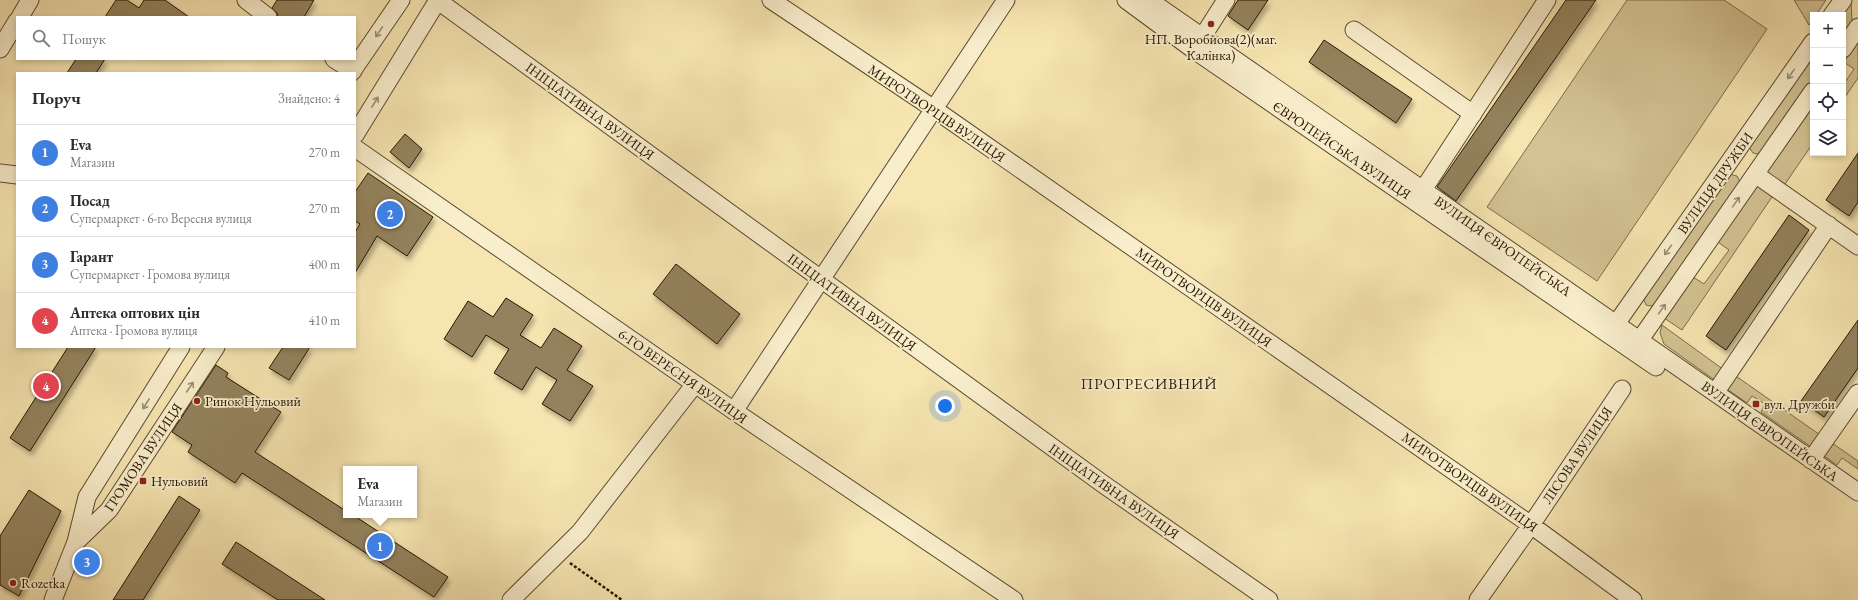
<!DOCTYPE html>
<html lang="uk">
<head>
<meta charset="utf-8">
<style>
  :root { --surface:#fff; --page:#f7f7f7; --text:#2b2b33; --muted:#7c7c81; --line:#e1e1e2; --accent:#db2777 }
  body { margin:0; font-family:"EB Garamond",serif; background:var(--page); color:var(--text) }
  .controls { position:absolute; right:12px; top:12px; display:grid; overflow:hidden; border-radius:0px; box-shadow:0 2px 6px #0003 }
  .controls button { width:36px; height:36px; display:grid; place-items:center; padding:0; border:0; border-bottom:1px solid var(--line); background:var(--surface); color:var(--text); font:20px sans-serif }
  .you { position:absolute; left:945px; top:406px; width:14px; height:14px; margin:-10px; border:3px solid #fff; border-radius:50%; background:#1a73e8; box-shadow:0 0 0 6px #1a73e833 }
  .badge { display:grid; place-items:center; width:26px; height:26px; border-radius:50%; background:var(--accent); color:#fff; font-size:13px; font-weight:700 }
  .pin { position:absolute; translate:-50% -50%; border:2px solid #fff; box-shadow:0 1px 4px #0006 }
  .popup { position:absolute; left:343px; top:466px; width:74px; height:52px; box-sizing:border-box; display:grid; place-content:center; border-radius:0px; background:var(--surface); filter:drop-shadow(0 1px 3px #0005); font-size:13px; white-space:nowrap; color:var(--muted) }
  .popup b { font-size:15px; color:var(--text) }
  .popup::after { content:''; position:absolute; left:50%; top:100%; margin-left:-8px; border:8px solid transparent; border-top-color:var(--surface) }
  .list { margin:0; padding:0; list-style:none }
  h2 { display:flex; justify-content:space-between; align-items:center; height:52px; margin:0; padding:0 16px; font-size:17px }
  h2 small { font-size:13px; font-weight:400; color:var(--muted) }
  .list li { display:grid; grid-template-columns:26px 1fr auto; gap:12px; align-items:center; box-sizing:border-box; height:56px; padding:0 16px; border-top:1px solid var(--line) }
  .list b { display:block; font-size:15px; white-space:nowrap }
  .list p { margin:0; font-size:13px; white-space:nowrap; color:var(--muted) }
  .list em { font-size:13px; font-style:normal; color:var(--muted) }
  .icon { flex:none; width:22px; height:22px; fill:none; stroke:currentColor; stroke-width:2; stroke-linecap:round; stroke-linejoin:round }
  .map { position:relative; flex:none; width:1858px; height:600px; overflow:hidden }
  .search { position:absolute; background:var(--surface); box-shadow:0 2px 6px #0003; left:16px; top:16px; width:340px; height:44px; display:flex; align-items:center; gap:10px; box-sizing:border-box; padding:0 14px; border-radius:0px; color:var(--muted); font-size:15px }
  .panel { position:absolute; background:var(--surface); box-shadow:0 2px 6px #0003; left:16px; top:72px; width:340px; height:276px; border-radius:0px }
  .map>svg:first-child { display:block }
  .green { fill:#d3c293; stroke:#7d6c4a }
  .building { fill:#93825d; stroke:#271702; filter:url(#shadow) }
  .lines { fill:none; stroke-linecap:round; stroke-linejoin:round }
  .minor-casing { stroke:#5b4a2e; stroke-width:19 }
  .path { stroke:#271702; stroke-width:2.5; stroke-dasharray:3 2; stroke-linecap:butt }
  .minor { stroke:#f9eecc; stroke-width:17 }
  .oneway { stroke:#9a8d71 }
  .poi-dot { fill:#8f2418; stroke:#f9eecc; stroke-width:1.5 }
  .labels { text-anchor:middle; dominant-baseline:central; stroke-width:3.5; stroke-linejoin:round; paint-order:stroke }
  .poi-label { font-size:14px; fill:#271702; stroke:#f9eecc; text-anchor:start }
  .street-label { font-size:14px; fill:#271702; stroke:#f9eecc }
  .neighbourhood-label { font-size:15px; letter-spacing:1px; fill:#271702; stroke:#f9eecc }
</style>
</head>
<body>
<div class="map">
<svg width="1858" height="600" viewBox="0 0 1858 600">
  <defs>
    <filter id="shadow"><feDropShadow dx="2.5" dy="4.5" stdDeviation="2" flood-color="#0004"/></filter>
  </defs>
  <rect width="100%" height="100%" fill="#f6e5b1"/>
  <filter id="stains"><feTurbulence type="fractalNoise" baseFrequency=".005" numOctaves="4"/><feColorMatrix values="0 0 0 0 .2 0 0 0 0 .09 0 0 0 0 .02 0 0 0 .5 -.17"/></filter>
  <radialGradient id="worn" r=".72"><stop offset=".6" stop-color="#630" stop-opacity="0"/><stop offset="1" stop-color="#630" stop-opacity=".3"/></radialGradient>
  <path class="green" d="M1627,0h97l43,29 -170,252 -110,-74z
    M1794,0h32l-10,15h-3v5l-4,5z
    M1850,0h1l1,23 -9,13v-21h-4z
    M1858,41v37l-15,22v-15l11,-16 -10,-7z
    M1813,52v27l-51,73 -5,2 -4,-1 -4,-6z
    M1813,106v37l-30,44 -18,-13z
    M1729,174l8,2 3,6 -85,123 -5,1 -4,-1 -3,-7z
    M1759,183l15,11 -92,136 -18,-12 29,-41 11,7 25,-34 -11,-8z
    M1662,325l62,45 -8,11 -52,-37 -4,-11z
    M1733,374l90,63 -9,12 -53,-37 4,-8 -13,-8 -5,7 -23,-16z
    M1829,441l29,20v8l-16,-11 -5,7 -17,-12z"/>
  <path class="building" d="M116,0h11l12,8 5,-8h21l24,17h-84z
    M277,0h37l-10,17h-26l-1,-4 -5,-5z
    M1238,0h30l-20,30 -20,-14z
    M1566,0h30l-140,201 -19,-14z
    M1324,40l88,59 -16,24 -87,-61z
    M76,59h29l-9,14h-29z
    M405,134l17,15 -13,19 -19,-16z
    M1858,153v49l-9,14 -23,-16z
    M368,173l65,44 -26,39 -30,-20 -22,37v-41l5,-8 -5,-3v-29z
    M1789,215l20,15 -83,120 -20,-14z
    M676,264l64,50 -23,30 -64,-50z
    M506,298l27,17 -13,20 21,13 13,-20 28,18 -15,24 26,16 -23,35 -28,-17 15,-24 -21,-13 -14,23 -28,-17 15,-24 -23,-14 -14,22 -28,-18 24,-38 25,16z
    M1858,320v48l-34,49 -23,-16z
    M68,347h28l-66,104 -20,-13z
    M283,347h27l-21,33 -20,-12z
    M216,365l12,8 -2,4 55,35 -26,40 91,59v4h7l95,62 -14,20 -192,-124 -7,10 -47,-31 4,-7 -20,-13z
    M29,490l32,21 -42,85 -19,-11v-49z
    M179,496l21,14 -57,90h-30z
    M236,542l89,58h-47l-56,-36z"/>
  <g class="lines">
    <g class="minor-casing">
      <path id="minor" d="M246,0l22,17
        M437,0l666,484 166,116
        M771,0l163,109 597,416 102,75
        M1126,0l68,50 462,317
        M1149,0l709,492
        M1832,15l11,-15
        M20,17l10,-17
        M1354,30l119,84
        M1196,47l30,-47
        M0,49l17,-28
        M1843,49l15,-22
        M334,59l19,12
        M351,73l50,-73
        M355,135l83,-135
        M355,148l379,263 280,189
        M0,173l17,2
        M1755,174l103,72
        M1417,199l130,-199
        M1616,324l197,-282
        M1639,341l174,-250
        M1715,393l114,-168
        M734,411l272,-411
        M1811,460l47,-67
        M76,542l33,-32 107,-163
        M53,600l23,-58 11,-45 94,-150
        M511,600l69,-68 115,-148
        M1478,600l53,-75 91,-136"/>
    </g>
    <path class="path" d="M570,563l52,37"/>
    <use href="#minor" class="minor"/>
  </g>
  <defs><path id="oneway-shaft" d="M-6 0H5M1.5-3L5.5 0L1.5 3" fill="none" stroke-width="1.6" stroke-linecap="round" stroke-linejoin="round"/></defs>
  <g class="oneway">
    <use href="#oneway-shaft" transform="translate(379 32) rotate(124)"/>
    <use href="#oneway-shaft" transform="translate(1791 74) rotate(125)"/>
    <use href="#oneway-shaft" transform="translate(375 102) rotate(-58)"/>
    <use href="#oneway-shaft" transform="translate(1736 202) rotate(-55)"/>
    <use href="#oneway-shaft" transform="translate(1668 250) rotate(125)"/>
    <use href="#oneway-shaft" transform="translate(1662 309) rotate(-55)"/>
    <use href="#oneway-shaft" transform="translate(190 387) rotate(-56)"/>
    <use href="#oneway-shaft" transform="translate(146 404) rotate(122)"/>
  </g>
  <g class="poi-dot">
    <circle cx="1211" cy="24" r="4"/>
    <circle cx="197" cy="401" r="4"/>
    <rect x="1752" y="400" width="8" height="8" rx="2"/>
    <rect x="139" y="477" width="8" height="8" rx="2"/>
    <circle cx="13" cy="583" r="4"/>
  </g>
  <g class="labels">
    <g class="poi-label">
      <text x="1211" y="39" text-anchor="middle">НП. Воробйова(2)(маг.<tspan x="1211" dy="16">Калінка)</tspan></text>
      <text x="205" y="401">Ринок Нульовий</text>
      <text x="1764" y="404">вул. Дружби</text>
      <text x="151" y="481">Нульовий</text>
      <text x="21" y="583">Rozetka</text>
    </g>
    <g class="street-label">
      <text transform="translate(590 111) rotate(36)">ІНІЦІАТИВНА ВУЛИЦЯ</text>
      <text transform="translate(937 113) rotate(34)">МИРОТВОРЦІВ ВУЛИЦЯ</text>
      <text transform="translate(1342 150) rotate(34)">ЄВРОПЕЙСЬКА ВУЛИЦЯ</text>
      <text transform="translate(1715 183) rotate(-55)">ВУЛИЦЯ ДРУЖБИ</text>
      <text transform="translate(1503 246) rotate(35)">ВУЛИЦЯ ЄВРОПЕЙСЬКА</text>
      <text transform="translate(1204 297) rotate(35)">МИРОТВОРЦІВ ВУЛИЦЯ</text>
      <text transform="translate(852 302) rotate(36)">ІНІЦІАТИВНА ВУЛИЦЯ</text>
      <text transform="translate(683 376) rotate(35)">6-ГО ВЕРЕСНЯ ВУЛИЦЯ</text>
      <text transform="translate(1770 431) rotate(35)">ВУЛИЦЯ ЄВРОПЕЙСЬКА</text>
      <text transform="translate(1577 455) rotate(-56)">ЛІСОВА ВУЛИЦЯ</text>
      <text transform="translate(143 457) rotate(-56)">ГРОМОВА ВУЛИЦЯ</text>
      <text transform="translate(1470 482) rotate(35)">МИРОТВОРЦІВ ВУЛИЦЯ</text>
      <text transform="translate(1114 491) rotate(35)">ІНІЦІАТИВНА ВУЛИЦЯ</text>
    </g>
    <g class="neighbourhood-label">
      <text x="1149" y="383">ПРОГРЕСИВНИЙ</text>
    </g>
  </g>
  <rect width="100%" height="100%" filter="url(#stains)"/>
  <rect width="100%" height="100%" fill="url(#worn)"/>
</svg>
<div class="controls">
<button>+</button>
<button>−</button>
<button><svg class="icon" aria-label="locate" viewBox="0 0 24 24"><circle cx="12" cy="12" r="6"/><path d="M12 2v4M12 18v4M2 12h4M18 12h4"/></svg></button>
<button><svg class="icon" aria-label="layers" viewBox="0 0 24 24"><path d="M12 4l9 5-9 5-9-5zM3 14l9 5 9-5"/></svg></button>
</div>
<div class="you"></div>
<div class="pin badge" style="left:380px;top:546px;background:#3f7fe0">1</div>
<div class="popup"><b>Eva</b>Магазин</div>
<div class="pin badge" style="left:390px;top:214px;background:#3f7fe0">2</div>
<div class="pin badge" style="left:87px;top:562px;background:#3f7fe0">3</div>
<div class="pin badge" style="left:46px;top:386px;background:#e0444e">4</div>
<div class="search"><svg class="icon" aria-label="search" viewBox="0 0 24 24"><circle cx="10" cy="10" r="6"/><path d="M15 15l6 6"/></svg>Пошук</div>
<section class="panel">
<h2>Поруч<small>Знайдено: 4</small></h2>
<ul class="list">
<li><span class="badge" style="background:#3f7fe0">1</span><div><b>Eva</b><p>Магазин</p></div><em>270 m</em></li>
<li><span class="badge" style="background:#3f7fe0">2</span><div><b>Посад</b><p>Супермаркет · 6-го Вересня вулиця</p></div><em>270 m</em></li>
<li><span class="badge" style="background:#3f7fe0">3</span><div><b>Гарант</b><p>Супермаркет · Громова вулиця</p></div><em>400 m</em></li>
<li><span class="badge" style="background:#e0444e">4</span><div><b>Аптека оптових цін</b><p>Аптека · Громова вулиця</p></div><em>410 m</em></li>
</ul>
</section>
</div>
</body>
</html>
